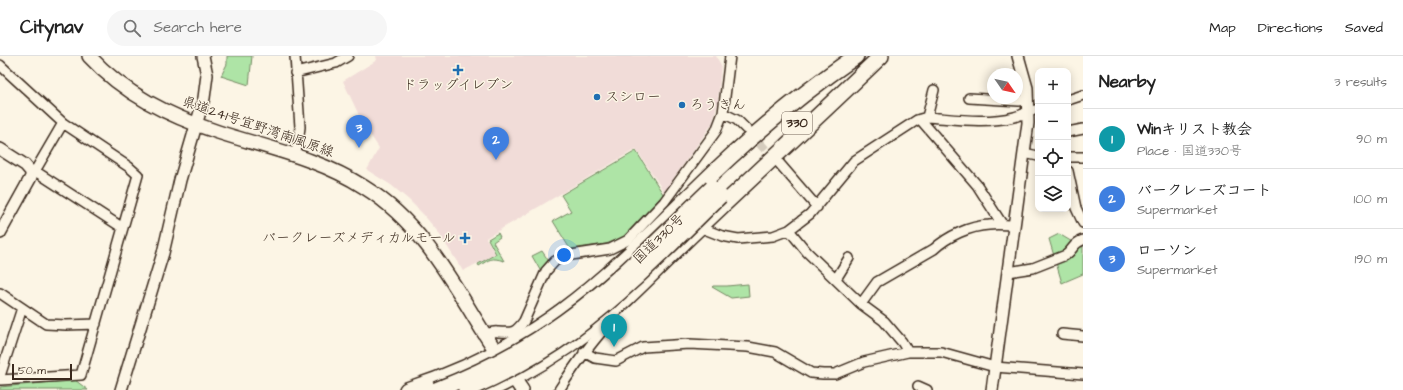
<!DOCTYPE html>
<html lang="en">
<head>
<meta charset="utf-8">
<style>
  :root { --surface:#fff; --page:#f6f6f6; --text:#222; --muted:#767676; --line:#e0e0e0; --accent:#1f6fb2 }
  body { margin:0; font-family:"Architects Daughter","Klee One",sans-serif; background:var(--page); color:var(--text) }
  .controls { position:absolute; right:12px; top:12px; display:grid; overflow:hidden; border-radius:8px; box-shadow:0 2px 10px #0003 }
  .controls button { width:36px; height:36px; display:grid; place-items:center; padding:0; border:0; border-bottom:1px solid var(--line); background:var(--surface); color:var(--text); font:20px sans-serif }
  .compass { position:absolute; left:987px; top:12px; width:36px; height:36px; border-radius:50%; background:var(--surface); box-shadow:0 2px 10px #0003; rotate:124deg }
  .scale { position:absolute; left:12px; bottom:10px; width:60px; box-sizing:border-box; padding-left:4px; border:2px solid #3b2a1e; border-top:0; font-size:11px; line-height:14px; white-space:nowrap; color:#3b2a1e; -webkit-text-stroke:3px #fcf5e5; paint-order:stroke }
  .you { position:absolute; left:564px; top:199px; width:14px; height:14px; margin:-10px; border:3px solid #fff; border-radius:50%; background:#1a73e8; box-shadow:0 0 0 6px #1a73e833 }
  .badge { display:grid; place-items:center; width:26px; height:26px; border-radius:50%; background:var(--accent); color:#fff; font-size:13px; font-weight:700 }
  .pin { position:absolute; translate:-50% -33px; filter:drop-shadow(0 1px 2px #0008) }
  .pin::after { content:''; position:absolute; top:21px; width:14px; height:12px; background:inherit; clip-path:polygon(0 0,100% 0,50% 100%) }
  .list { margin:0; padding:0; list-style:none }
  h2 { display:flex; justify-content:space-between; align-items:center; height:52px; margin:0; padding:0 16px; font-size:17px }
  h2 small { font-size:13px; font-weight:400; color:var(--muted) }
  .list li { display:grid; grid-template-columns:26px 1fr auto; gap:12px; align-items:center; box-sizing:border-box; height:60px; padding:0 16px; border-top:1px solid var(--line) }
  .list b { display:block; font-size:15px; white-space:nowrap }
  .list p { margin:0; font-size:13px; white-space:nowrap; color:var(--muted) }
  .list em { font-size:13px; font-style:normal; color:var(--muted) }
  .icon { flex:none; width:22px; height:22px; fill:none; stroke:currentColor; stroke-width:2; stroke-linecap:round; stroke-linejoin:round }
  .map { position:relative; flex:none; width:1083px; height:334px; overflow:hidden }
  header { display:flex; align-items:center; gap:24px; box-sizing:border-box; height:56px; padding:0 20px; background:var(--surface); border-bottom:1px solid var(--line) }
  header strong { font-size:19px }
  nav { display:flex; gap:22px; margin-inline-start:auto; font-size:14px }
  .search { width:280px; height:36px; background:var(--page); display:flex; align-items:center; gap:10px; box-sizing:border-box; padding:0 14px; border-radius:22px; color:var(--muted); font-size:15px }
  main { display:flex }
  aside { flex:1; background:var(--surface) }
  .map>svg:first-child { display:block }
  .built { fill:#f1dcd8 }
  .green { fill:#aee4a6; stroke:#748762 }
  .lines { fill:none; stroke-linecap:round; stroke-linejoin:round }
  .minor-tunnel { stroke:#d5ccbd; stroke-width:9; stroke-dasharray:9 4.5; stroke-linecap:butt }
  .minor-casing { stroke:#3b2a1e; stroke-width:12 }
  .tertiary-casing { stroke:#3b2a1e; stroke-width:14 }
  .secondary-casing { stroke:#3b2a1e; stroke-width:16 }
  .trunk-casing { stroke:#3b2a1e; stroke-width:18 }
  .minor { stroke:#fcf5e5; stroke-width:9 }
  .tertiary { stroke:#fcf5e5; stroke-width:11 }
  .secondary { stroke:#fcf5e5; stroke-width:13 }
  .trunk { stroke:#fcf5e5; stroke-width:15 }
  .trunk-bridge-casing { stroke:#3b2a1e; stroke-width:18; stroke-linecap:butt }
  .trunk-bridge { stroke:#fcf5e5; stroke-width:15 }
  .poi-dot { fill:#1f6fb2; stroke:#fcf5e5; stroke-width:1.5 }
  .labels { text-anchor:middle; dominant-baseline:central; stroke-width:3; stroke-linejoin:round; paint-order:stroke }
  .shield { fill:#fcf5e5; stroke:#75675a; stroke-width:1 }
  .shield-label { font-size:13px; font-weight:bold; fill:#3b2a1e }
  .poi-label { font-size:14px; fill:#3b2a1e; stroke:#fcf5e5; text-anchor:start }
  .street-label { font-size:14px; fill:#3b2a1e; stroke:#fcf5e5 }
</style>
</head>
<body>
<header>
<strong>Citynav</strong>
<div class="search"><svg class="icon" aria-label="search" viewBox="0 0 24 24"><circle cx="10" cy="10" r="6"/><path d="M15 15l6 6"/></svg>Search here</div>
<nav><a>Map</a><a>Directions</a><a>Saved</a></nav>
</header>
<main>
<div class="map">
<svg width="1083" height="334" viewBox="0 0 1083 334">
  <rect width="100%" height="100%" fill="#fcf5e5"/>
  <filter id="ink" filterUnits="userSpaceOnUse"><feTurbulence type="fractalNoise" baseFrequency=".025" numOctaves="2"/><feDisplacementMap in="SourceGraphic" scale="8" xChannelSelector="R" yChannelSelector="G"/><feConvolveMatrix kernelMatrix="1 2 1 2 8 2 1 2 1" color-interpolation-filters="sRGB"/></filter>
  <g filter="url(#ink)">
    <path class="built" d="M376,0h340l5,9 -3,37 -6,22 -48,68 -28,-43 -150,89 9,16 -32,17 -25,-39 -15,-18 -14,-14 -18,-15 -24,-15 12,-22 -16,-24 -20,-43 34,-21z"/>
    <path class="green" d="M227,0h25l-3,29 -28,-9 6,-12z
      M636,95l27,43 -2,5 -35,37 -20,8 -36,5 -17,-28 18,-10 -10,-16z
      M498,177l2,4 -7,5 11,19c-13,-4 -14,-2 -25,5l-1,-2 18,-10 -8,-15z
      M1059,178l20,12h4v28l-21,9 -13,-44z
      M542,195l6,9 -8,10 -8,-14z
      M748,228l1,12 -18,2 -19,-11 1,-1h14z
      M75,324l13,10h-88v-3z"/>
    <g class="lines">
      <path class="minor-tunnel" d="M750,77l27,29"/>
      <g class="minor-casing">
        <path id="minor" d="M295,0l5,71 -2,16 -3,12
          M0,9l63,58 66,44 9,8 -57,200 -81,5
          M295,17l41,-10 12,-7
          M969,42l50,3 9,-2
          M1068,44l15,-5
          M723,57l14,7 9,9
          M927,61l7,-27
          M920,63l57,66 25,39
          M63,67l-28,48 88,57
          M1068,76l15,-3
          M1024,97l14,3
          M1068,101h15
          M779,107l38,44
          M1068,115l8,37 7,15
          M699,171l23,9 16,3 35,-3 16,-6 21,-16 44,-53 63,-41 10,-3c28,2 59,7 87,0 8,-2 16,-6 24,-8
          M789,174l18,22 54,52 23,17 18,21 6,10
          M1008,216l25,-4 33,-13c8,-6 7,-12 17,-15
          M836,223l13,-21
          M0,237l46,31 20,1 30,-1
          M861,248l16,-22 57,-33c14,-13 36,-23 55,-24 8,-1 17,0 25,0
          M485,278c4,-1 9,-3 13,-2 15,1 17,1 26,-11l22,-50 9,-10 10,-5 45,-7 18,-9 36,-38 52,-71 7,-18 7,-57
          M1062,278l21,2
          M584,296l11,6 21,3 27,-14 46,-3 59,3 27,5 36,21 12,1h12l29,-12 44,-10h33l54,15 88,7
          M0,320l22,-68
          M918,330l9,4
          M559,334c16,-25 33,-49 54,-71"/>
      </g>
      <g class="tertiary-casing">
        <path id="tertiary" d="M0,93l25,16 6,7v5l-31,56
          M121,334l42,-137 17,-73 24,-82 3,-23 -4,-19
          M992,334l36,-267 -1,-35 -9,-32"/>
      </g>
      <g class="secondary-casing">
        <path id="secondary" d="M89,0c35,38 80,60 129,76 49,16 101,26 146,55 55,34 85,89 118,143 13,20 26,40 40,60"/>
      </g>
      <g class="trunk-casing">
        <path id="trunk" d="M407,334c56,-18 109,-45 155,-79 61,-45 112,-102 167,-153 40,-37 82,-71 127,-102
          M489,334c35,-16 68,-35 99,-59 42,-32 76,-71 115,-107 59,-56 119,-111 178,-168"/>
      </g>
      <use href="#minor" class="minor"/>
      <use href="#tertiary" class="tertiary"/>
      <use href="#secondary" class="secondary"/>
      <use href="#trunk" class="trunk"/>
      <g class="trunk-bridge-casing">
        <path id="trunk-bridge" d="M436,334c46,-18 89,-40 129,-69 53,-38 99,-87 147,-133
          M466,334c38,-16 73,-35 106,-59 54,-40 100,-88 148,-135"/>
      </g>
      <use href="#trunk-bridge" class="trunk-bridge"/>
    </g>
  </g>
  <g class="poi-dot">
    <path d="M456 8h4v4h4v4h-4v4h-4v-4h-4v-4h4z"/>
    <circle cx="597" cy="41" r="4"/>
    <circle cx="682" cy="49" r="4"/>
    <path d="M463 176h4v4h4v4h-4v4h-4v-4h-4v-4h4z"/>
  </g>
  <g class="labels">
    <rect class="shield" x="782" y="56" width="30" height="22" rx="3"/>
    <g class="shield-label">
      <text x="797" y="67">330</text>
    </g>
    <g class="poi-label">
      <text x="458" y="29" text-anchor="middle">ドラッグイレブン</text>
      <text x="605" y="41">スシロー</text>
      <text x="690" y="49">ろうきん</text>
      <text x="456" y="182" text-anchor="end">バークレーズメディカルモール</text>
    </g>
    <g class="street-label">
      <text transform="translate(258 71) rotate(19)">県道241号宜野湾南風原線</text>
      <text transform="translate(659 183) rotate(-44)">国道330号</text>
    </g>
  </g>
</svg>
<div class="controls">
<button>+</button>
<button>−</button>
<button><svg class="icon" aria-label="locate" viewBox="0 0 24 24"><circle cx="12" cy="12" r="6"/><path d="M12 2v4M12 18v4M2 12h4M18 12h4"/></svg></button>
<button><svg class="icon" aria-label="layers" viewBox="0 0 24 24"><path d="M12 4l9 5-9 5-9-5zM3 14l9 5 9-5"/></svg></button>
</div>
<svg class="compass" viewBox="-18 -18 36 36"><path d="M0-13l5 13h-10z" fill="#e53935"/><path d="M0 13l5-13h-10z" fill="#767676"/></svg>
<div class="scale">50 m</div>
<div class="you"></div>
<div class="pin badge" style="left:614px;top:291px;background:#0f9aa8">1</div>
<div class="pin badge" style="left:496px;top:104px;background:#3f7fe0">2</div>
<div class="pin badge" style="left:359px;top:92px;background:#3f7fe0">3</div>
</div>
<aside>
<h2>Nearby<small>3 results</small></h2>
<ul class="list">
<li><span class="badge" style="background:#0f9aa8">1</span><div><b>Winキリスト教会</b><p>Place · 国道330号</p></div><em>90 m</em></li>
<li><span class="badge" style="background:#3f7fe0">2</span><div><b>バークレーズコート</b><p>Supermarket</p></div><em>100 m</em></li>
<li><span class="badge" style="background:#3f7fe0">3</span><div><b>ローソン</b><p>Supermarket</p></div><em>190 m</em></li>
</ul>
</aside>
</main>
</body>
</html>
